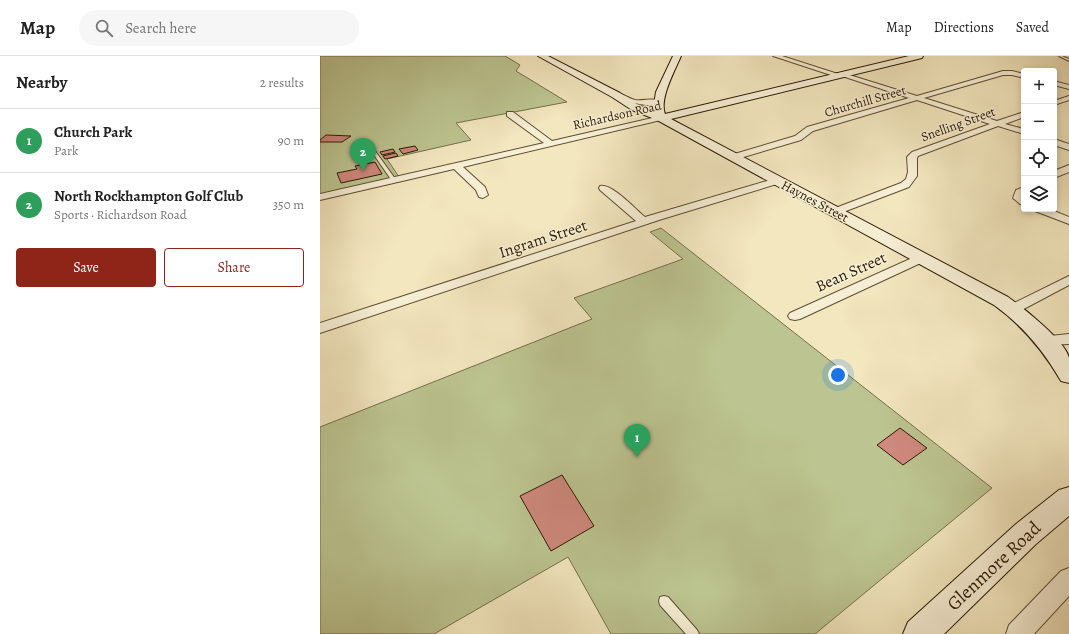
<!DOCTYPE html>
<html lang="en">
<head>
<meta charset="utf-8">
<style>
  :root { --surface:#fff; --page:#f6f6f6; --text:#222; --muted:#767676; --line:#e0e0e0; --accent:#8f2418 }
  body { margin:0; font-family:Alegreya,serif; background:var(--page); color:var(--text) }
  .controls { position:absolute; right:12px; top:12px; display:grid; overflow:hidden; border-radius:4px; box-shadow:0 2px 6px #0003 }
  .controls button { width:36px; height:36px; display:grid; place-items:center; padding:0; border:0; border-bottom:1px solid var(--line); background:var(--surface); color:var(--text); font:20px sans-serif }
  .you { position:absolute; left:518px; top:319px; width:14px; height:14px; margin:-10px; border:3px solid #fff; border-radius:50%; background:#1a73e8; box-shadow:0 0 0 6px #1a73e833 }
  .badge { display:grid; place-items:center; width:26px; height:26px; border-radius:50%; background:var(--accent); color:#fff; font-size:13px; font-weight:700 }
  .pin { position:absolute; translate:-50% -33px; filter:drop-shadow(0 1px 2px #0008) }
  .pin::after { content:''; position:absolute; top:21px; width:14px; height:12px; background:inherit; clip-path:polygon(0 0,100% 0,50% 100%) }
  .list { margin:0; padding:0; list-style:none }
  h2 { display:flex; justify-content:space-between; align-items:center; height:52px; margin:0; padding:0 16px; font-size:17px }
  h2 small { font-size:13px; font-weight:400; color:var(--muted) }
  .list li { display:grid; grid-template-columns:26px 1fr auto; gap:12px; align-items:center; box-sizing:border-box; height:64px; padding:0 16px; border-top:1px solid var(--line) }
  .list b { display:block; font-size:15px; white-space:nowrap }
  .list p { margin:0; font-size:13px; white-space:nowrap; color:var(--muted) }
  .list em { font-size:13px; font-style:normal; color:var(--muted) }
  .actions { display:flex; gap:8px; padding:12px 16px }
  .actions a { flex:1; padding:9px 0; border:1px solid var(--accent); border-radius:4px; text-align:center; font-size:14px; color:var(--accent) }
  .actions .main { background:var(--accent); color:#fff }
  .icon { flex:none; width:22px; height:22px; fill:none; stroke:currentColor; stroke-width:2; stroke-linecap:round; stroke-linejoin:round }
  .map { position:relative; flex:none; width:749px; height:578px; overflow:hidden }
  header { display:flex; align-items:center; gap:24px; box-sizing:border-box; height:56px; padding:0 20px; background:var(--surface); border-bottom:1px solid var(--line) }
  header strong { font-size:19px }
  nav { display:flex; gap:22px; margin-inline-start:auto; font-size:14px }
  .search { width:280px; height:36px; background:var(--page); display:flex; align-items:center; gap:10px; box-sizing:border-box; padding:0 14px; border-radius:22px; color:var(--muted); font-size:15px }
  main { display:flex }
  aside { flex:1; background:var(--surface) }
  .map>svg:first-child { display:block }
  .green { fill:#bcc591; stroke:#74704a }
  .building { fill:#cf897d; stroke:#2c1a02 }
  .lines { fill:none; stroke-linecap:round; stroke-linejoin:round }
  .lane-casing { stroke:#5e4d31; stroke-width:2 }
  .street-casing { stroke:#5e4d31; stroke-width:2 }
  .secondary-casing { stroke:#2c1a02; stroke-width:2 }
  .lane { fill:#f7efd5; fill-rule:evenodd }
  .street { fill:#f7efd5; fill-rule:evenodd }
  .secondary { fill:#f7efd5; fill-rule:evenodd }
  .labels { text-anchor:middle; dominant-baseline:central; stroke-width:3; stroke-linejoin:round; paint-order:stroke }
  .far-street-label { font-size:13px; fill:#2c1a02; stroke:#f7efd5 }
  .street-label { font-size:16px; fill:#2c1a02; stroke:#f7efd5 }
  .near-street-label { font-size:19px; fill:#2c1a02; stroke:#f7efd5 }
</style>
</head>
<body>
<header>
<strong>Map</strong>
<div class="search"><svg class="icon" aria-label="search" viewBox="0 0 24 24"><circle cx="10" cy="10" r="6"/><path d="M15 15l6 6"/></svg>Search here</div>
<nav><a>Map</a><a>Directions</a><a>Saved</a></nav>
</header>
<main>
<aside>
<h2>Nearby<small>2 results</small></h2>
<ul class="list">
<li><span class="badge" style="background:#2e9e5b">1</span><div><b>Church Park</b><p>Park</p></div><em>90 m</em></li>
<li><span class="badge" style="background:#2e9e5b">2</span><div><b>North Rockhampton Golf Club</b><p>Sports · Richardson Road</p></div><em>350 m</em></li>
</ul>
<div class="actions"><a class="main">Save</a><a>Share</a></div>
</aside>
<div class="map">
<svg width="749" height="578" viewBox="0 0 749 578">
  <rect width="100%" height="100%" fill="#f3e7bf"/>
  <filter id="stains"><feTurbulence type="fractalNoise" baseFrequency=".005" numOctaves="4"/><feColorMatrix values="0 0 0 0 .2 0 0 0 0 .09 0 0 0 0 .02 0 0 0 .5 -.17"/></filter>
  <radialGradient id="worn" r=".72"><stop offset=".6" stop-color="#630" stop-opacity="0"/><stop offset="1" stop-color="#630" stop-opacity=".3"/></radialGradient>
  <path class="green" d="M0,0h185l15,9 -4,6 51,31 -111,21 15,17 -84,19 12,18 -79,18z
    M341,172l331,260 -177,146h-204l-43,-77 -134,77h-114v-207l272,-108 -18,-21 109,-39 -33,-27z"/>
  <path class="building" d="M6,79l25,1 -9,6h-22v-2z
    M95,90l3,4 -15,4 -4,-5z
    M73,93l2,3 -13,3 -2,-3z
    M76,97l2,3 -13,3 -2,-3z
    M55,106l7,12 -41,9 -4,-10 20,-4 -2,-3z
    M580,372l27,20 -24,17 -26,-20z
    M242,419l32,51 -43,25 -31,-55z"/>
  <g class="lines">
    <g class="lane-casing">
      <path id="lane" d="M739,0h3l7,3v2z
        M51,92h2l23,32v1h-4l-22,-32z
        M344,540l4,1 29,33 2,4h-13l-26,-29 -1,-4 1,-4z"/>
    </g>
    <g class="street-casing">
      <path id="street" d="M453,0h9l56,18 5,-1 74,23 86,-25h9l12,3v4l-12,-3h-9l-79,23 73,23 27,-9v5l-19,7 19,5v5l-26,-8 -80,30 -1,2v18l-8,11 -71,27h-8l-1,-2 1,-2 71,-27 5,-4 2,-7 -1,-15 5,-5 78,-28 -73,-24 -104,31 -12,9 -64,19h-6l-2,-2 2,-2 64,-19 12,-9 102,-29 -70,-23 -5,1z
        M734,25l15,4v4l-15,-4z
        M293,37c8,-1 15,5 22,7 9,1 22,-3 29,2 -11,8 -39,-1 -51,-5z
        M749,40v4l-15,5v-4z
        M187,56h6l39,29 109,-25 4,2 -4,2 -198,47 22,20 3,8 -5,3 -4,-1 -3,-7 -22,-21 -134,31v-6l224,-51 -37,-27z
        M734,83l15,5v6l-15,-5z
        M749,109v7l-15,6v-7z
        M457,122l3,1 2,2 -2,2 -121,37 -339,113v-10l316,-102 -36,-31 -1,-2 1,-2c12,-3 36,24 45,31z
        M704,131v18l-4,-1 -7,-6 3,-8z
        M714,153h15l20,8v7l-34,-13z
        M601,198l4,1 2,3 -2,3 -125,58 -5,1 -5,-1 -2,-3 2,-3z
        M749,220v9l-51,27 -5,1 -5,-1 -2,-3 2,-3z
        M749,278v10l-24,1 -5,-2 -2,-3 2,-3z
        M749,512v28l-35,38h-28l3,-9 52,-54z"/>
    </g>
    <g class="secondary-casing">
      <path id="secondary" d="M218,0h10l72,37 20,13 13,5 3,-19 17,-36h8c-6,14 -22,43 -16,58l244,-58h14l-1,2 -251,61 337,178c14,10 58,44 61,61 0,8 0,17 0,25l-8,-2c-18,-31 -38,-55 -67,-76l-337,-185 -25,-10 -20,-13z
        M749,431v29l-33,28 -92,90h-41l5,-12 108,-98 43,-34z"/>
    </g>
    <use href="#lane" class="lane"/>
    <use href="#street" class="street"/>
    <use href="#secondary" class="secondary"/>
  </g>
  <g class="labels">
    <g class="far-street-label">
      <text transform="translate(545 45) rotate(-16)">Churchill Street</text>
      <text transform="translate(297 59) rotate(-13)">Richardson Road</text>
      <text transform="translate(638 68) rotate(-20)">Snelling Street</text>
      <text transform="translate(495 145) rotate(28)">Haynes Street</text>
    </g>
    <g class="street-label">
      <text transform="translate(223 183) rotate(-18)">Ingram Street</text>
      <text transform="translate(531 216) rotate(-24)">Bean Street</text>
    </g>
    <g class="near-street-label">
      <text transform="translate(674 510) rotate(-43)">Glenmore Road</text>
    </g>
  </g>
  <rect width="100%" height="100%" filter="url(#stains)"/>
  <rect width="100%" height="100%" fill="url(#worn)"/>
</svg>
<div class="controls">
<button>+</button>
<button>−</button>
<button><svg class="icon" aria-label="locate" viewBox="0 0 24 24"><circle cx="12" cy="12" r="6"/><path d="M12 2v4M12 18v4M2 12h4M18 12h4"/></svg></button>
<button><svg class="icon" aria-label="layers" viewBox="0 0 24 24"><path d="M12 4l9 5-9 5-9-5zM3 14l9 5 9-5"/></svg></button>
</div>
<div class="you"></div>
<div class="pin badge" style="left:317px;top:401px;background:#2e9e5b">1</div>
<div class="pin badge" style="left:43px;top:115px;background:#2e9e5b">2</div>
</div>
</main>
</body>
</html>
